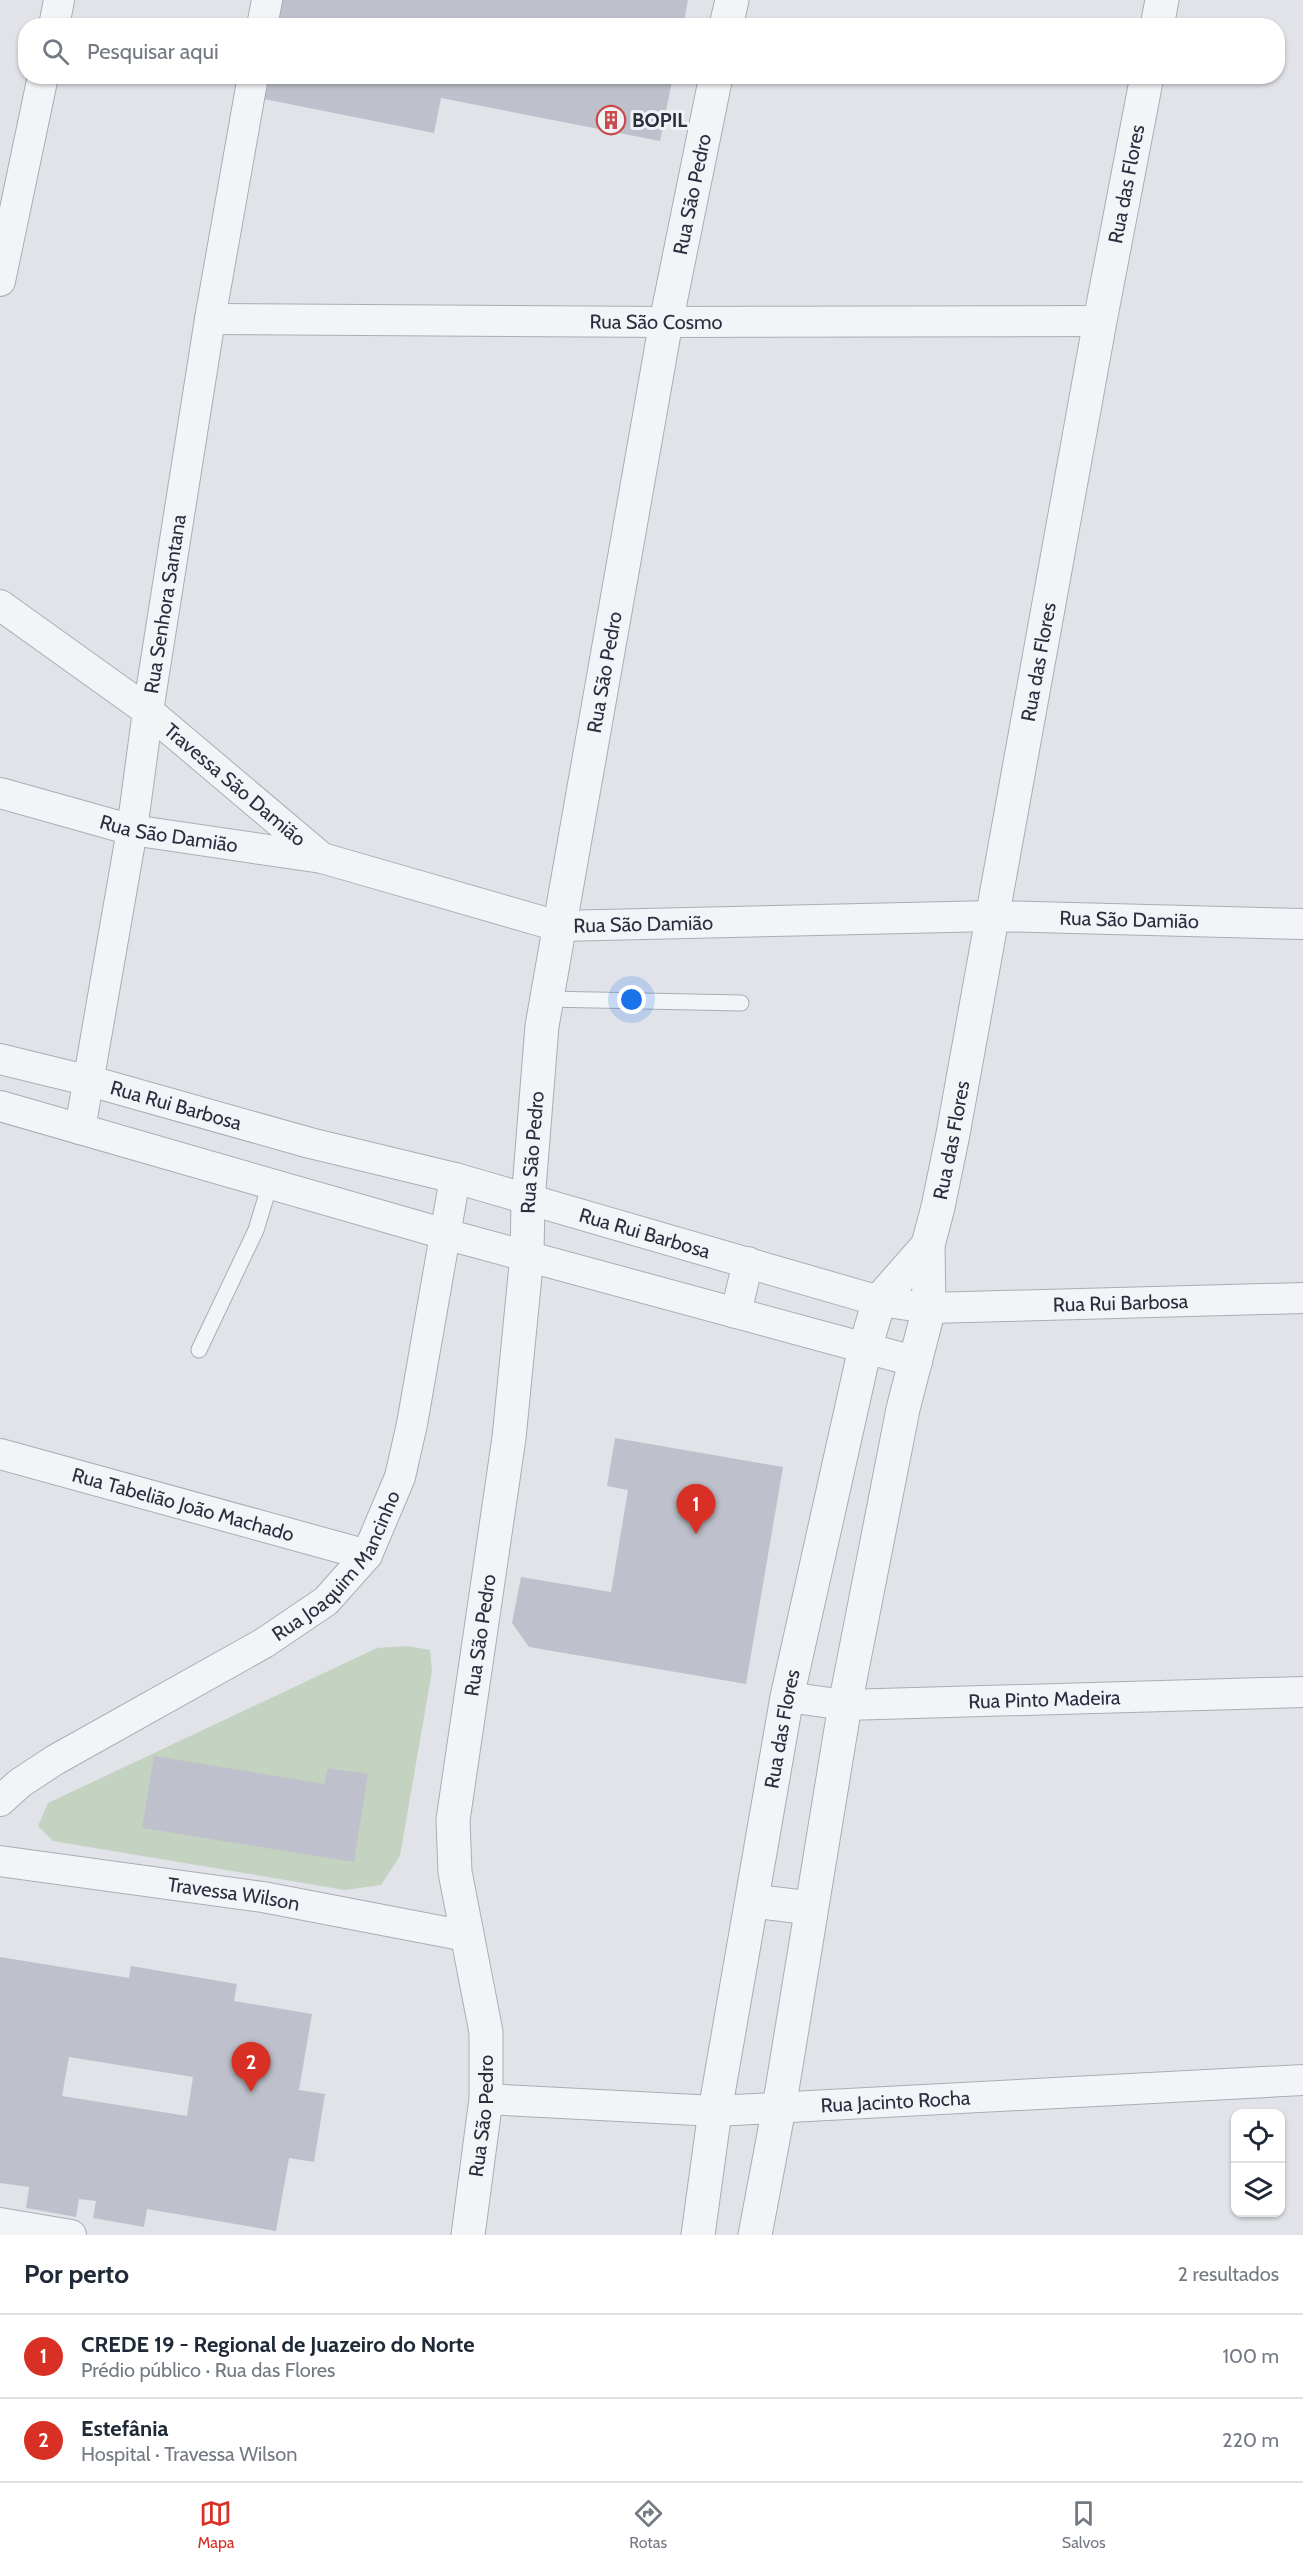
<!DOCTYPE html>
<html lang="pt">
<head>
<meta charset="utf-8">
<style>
  :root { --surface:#fff; --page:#f2f2f3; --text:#1f2937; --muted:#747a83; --line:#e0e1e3; --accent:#d93025 }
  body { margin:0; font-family:Cabin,sans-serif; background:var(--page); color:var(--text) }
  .controls { position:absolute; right:18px; bottom:18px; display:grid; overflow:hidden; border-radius:12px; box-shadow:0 2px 4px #0004 }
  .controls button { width:54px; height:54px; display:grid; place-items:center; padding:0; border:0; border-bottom:2px solid var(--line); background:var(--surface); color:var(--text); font:30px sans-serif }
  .you { position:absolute; left:632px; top:1000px; width:21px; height:21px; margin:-15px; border:4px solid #fff; border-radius:50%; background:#1a73e8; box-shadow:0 0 0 9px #1a73e833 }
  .badge { display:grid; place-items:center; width:39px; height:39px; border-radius:50%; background:var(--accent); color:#fff; font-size:20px; font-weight:700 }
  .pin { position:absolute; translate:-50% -50px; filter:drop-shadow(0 2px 3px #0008) }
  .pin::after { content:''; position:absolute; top:32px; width:21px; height:18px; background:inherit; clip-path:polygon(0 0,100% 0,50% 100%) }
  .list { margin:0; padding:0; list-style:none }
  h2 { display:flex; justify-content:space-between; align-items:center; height:78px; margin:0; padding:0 24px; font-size:26px }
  h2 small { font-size:20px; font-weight:400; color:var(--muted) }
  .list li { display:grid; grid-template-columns:39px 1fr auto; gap:18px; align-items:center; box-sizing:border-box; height:84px; padding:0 24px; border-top:2px solid var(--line) }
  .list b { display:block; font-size:22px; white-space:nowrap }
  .list p { margin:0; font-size:20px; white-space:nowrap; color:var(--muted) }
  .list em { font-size:20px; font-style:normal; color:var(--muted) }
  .icon { flex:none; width:33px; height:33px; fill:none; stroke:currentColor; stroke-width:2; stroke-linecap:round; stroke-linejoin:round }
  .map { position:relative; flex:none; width:1303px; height:2235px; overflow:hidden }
  .search { position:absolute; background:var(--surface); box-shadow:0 2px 4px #0004; left:18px; right:18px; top:18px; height:66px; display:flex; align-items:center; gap:15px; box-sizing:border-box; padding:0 21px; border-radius:24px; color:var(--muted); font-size:22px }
  .sheet { height:246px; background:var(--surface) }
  nav { display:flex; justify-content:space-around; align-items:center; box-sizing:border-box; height:84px; border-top:2px solid var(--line); background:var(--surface); font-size:16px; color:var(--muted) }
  nav a { display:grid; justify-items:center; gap:3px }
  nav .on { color:var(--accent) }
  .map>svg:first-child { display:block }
  .green { fill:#c4d2c2 }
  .building { fill:#bec1cb; fill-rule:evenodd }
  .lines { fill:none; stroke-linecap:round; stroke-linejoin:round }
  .service-casing { stroke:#aaadb6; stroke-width:17 }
  .minor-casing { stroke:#aaadb6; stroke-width:32 }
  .tertiary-casing { stroke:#aaadb6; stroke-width:35 }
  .service { stroke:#f3f4f7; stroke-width:15 }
  .minor { stroke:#f3f4f7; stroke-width:30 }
  .tertiary { stroke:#f3f4f7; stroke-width:33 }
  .labels { text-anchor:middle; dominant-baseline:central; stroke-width:6; stroke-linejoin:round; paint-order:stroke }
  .poi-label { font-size:20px; font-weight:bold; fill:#2a2f40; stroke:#f0f2f6; text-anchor:start }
  .street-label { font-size:20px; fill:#2a2f40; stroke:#f0f2f6 }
</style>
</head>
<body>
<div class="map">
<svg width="1303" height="2235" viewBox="0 0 1303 2235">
  <rect width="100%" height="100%" fill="#e1e3e9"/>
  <path class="green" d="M407,1646l23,4 2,21 -32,185 -19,29 -36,5 -292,-49 -15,-15 10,-23 329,-155z"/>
  <path class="building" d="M273,0h415l-5,26h-415z
    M258,76h415l-13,65 -219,-43 -7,35 -180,-36z
    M615,1438l168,29 -37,217 -217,-37 -17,-24 9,-46 90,15 17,-102 -21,-4z
    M154,1756l170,28 4,-16 40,6 -14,88 -212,-34z
    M0,1957l129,21 2,-12 106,18 -3,17 78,13 -13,76 26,4 -11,68 -25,-4 -13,73 -129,-22 -3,18 -51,-9 3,-17 -17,-2 -3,18 -50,-9 3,-21 -29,-4zM69,2057l124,20 -6,39 -125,-20z"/>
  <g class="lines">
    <g class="service-casing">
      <path id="service" d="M546,999l195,4
        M199,1350l57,-120 14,-46"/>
    </g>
    <g class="minor-casing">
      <g id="minor">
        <path d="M54,26l5,-26"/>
        <path d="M262,26l5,-26"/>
        <path d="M0,281l43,-205"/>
        <path id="s1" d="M210,319l456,3 434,-1"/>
        <path id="s2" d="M0,605l148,106 174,147"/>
        <path id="s3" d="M0,793l132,37 190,28 236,68 435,-10 310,8"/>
        <path id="s4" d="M0,1059l90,22 220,62 145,35 424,123 50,7 374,-10"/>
        <path d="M0,1106l445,128 472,128"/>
        <path id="s5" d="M80,1129l52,-299 16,-119 62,-392 43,-243"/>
        <path d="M736,1313l12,-51"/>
        <path id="s6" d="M0,1454l367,101"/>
        <path id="s7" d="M787,1697l58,8 458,-13"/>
        <path id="s8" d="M0,1801l20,-18 35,-23 209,-117 62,-42 41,-46 33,-78 12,-53 43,-246"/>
        <path id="s9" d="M0,1861l263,36 203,39"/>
        <path id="s10" d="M486,2099l229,12 588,-31"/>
        <path d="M0,2223l71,12"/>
      </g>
    </g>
    <g class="tertiary-casing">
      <g id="tertiary">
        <path d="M726,26l6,-26"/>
        <path d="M1157,26l5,-26"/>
        <path d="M752,1901l59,7"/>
        <path id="s11" d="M468,2235l18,-136v-67l-31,-160 -2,-52 56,-382 18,-183 1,-54 14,-175 124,-704 50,-246"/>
        <path id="s12" d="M698,2235l17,-124 72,-414 78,-349 14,-47 49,-56"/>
        <path id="s13" d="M755,2235l24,-127 66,-403 58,-296 26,-101 -1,-63 10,-38 15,-73 147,-813 47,-245"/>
      </g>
    </g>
    <use href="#service" class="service"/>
    <use href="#minor" class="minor"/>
    <use href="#tertiary" class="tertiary"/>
  </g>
  <defs>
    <g id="building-ring" transform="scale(1.5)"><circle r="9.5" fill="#f0f2f6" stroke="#c84c4c" stroke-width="1.5"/><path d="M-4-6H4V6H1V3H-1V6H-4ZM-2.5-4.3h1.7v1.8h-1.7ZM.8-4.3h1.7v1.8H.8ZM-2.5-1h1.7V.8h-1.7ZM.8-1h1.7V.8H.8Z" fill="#c84c4c"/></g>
  </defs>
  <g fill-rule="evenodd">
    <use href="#building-ring" x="611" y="120"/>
  </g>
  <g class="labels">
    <g class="poi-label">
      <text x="632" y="120">BOPIL</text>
    </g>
    <g class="street-label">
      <text stroke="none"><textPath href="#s13" startOffset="2086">Rua das Flores</textPath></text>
      <text stroke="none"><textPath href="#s11" startOffset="2064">Rua São Pedro</textPath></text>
      <text stroke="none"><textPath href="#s1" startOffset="446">Rua São Cosmo</textPath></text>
      <text stroke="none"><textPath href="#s5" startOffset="532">Rua Senhora Santana</textPath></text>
      <text stroke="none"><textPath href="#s13" startOffset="1600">Rua das Flores</textPath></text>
      <text stroke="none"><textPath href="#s11" startOffset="1578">Rua São Pedro</textPath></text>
      <text stroke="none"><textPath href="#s2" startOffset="296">Travessa São Damião</textPath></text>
      <text stroke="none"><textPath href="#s3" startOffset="174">Rua São Damião</textPath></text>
      <text stroke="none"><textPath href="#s3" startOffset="1146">Rua São Damião</textPath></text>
      <text stroke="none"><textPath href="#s3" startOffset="660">Rua São Damião</textPath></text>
      <text stroke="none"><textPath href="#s4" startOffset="182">Rua Rui Barbosa</textPath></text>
      <text stroke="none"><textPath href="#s13" startOffset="1114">Rua das Flores</textPath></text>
      <text stroke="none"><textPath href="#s11" startOffset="1092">Rua São Pedro</textPath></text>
      <text stroke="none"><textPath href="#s4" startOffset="668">Rua Rui Barbosa</textPath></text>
      <text stroke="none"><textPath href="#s4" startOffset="1154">Rua Rui Barbosa</textPath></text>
      <text stroke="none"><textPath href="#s6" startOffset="190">Rua Tabelião João Machado</textPath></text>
      <text stroke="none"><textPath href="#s8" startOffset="417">Rua Joaquim Mancinho</textPath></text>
      <text stroke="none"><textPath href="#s11" startOffset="606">Rua São Pedro</textPath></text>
      <text stroke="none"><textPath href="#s7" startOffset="258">Rua Pinto Madeira</textPath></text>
      <text stroke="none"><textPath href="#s12" startOffset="513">Rua das Flores</textPath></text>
      <text stroke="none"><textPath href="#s9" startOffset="236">Travessa Wilson</textPath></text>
      <text stroke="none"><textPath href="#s10" startOffset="410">Rua Jacinto Rocha</textPath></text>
      <text stroke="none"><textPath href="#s11" startOffset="120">Rua São Pedro</textPath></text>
    </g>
  </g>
</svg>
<div class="controls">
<button><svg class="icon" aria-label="locate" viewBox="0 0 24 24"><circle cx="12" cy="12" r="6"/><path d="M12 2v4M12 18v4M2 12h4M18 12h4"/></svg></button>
<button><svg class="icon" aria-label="layers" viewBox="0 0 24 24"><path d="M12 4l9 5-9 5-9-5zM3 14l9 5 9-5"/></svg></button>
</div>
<div class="you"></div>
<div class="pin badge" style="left:696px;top:1534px">1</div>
<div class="pin badge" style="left:251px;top:2092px">2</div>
<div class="search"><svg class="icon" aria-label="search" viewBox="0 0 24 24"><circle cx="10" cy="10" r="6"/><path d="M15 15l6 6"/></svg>Pesquisar aqui</div>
</div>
<section class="sheet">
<h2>Por perto<small>2 resultados</small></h2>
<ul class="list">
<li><span class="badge">1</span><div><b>CREDE 19 - Regional de Juazeiro do Norte</b><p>Prédio público · Rua das Flores</p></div><em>100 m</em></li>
<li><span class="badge">2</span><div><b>Estefânia</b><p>Hospital · Travessa Wilson</p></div><em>220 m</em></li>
</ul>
</section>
<nav>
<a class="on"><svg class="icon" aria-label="map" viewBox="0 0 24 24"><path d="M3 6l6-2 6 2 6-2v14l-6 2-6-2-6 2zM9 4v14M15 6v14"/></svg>Mapa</a>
<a><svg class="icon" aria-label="directions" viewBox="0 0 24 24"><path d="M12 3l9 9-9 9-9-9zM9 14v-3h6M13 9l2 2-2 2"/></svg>Rotas</a>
<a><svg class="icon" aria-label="saved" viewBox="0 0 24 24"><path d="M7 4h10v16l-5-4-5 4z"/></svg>Salvos</a>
</nav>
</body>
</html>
